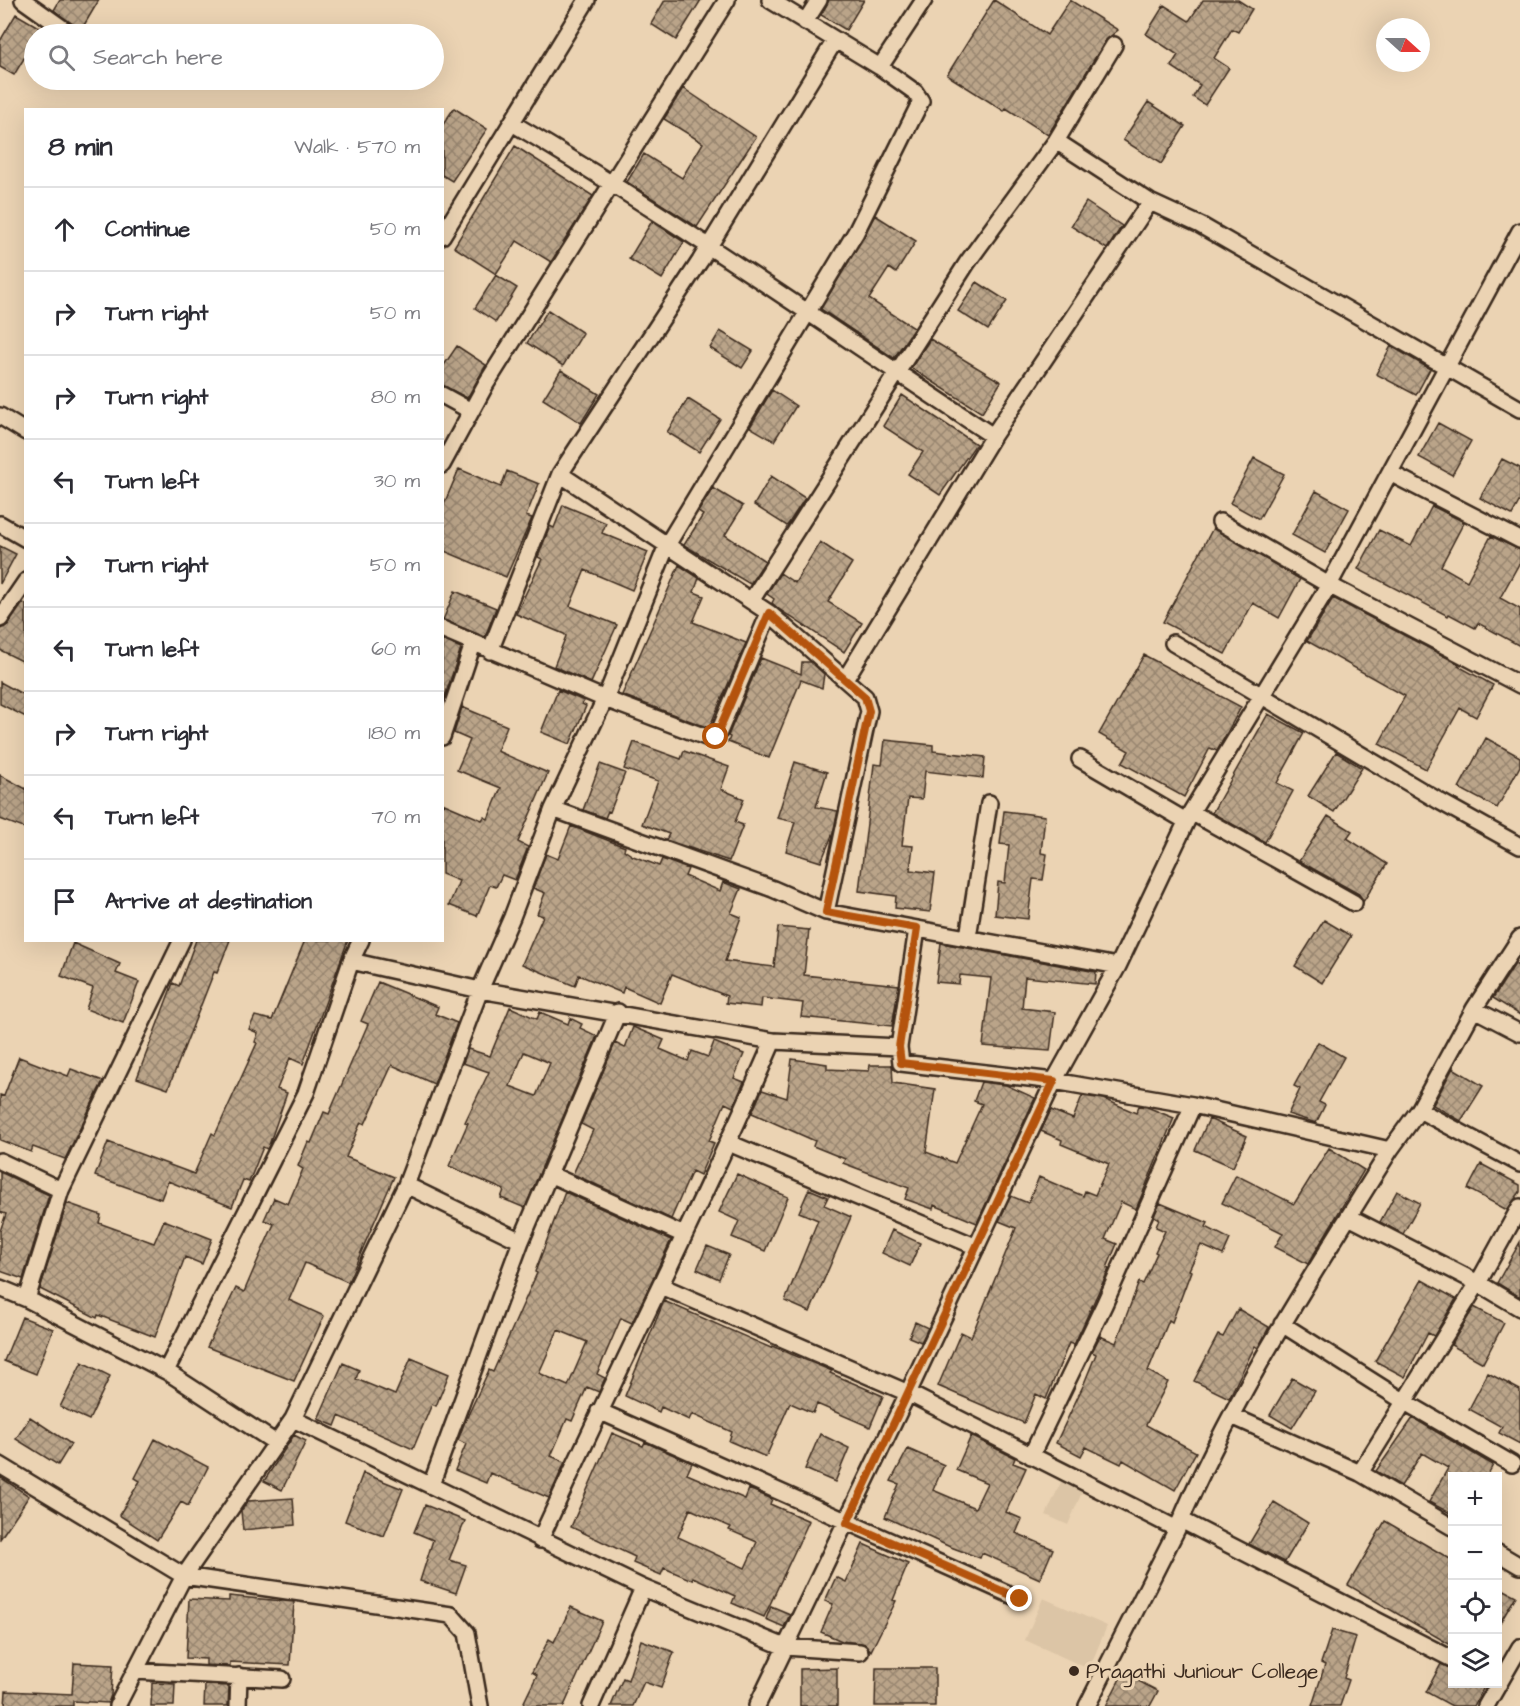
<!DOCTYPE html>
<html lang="en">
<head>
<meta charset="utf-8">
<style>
  :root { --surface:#fff; --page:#f7f7f7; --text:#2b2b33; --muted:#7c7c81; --line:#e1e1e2 }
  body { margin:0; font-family:"Architects Daughter",sans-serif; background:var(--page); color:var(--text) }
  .controls { position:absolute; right:18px; bottom:18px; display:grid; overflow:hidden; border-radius:0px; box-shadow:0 6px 24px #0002 }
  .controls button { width:54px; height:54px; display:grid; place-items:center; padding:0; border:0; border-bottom:2px solid var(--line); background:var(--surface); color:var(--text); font:30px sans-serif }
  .compass { position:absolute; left:1376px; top:18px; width:54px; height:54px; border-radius:50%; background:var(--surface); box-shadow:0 6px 24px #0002; rotate:111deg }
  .stop { position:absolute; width:18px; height:18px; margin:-14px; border:4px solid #b45309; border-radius:50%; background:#fff }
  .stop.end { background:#b45309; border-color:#fff; box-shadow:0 2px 6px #0008 }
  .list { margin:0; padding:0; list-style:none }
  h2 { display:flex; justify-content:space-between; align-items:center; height:78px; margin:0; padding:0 24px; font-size:26px }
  h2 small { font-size:20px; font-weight:400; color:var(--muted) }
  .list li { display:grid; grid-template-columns:39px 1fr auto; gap:18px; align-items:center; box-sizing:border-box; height:84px; padding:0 24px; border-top:2px solid var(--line) }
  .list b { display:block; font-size:22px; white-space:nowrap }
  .list em { font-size:20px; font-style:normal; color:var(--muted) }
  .icon { flex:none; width:33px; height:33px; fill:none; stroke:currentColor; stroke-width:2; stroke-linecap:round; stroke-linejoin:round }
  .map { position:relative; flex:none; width:1520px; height:1706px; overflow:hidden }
  .search { position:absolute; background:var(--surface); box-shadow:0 6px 24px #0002; left:24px; top:24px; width:420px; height:66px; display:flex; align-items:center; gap:15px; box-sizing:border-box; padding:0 21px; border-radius:33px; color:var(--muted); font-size:22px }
  .panel { position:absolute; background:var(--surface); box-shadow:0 6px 24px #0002; left:24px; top:108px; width:420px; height:834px; border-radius:0px }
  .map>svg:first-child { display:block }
  .built { fill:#dcc5a6 }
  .building { fill:url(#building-cross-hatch); stroke:#3b2a1e; stroke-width:1.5; fill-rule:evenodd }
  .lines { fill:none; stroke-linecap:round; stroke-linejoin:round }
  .street-casing { stroke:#3b2a1e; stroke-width:20 }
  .street { stroke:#ebd3b3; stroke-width:15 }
  .route { stroke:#b45309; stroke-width:8 }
  .poi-dot { fill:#3b2a1e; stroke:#ebd3b3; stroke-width:2 }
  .labels { text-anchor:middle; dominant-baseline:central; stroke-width:6; stroke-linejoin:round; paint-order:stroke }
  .poi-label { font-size:21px; fill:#3b2a1e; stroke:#ebd3b3; text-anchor:start }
</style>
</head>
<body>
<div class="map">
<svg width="1520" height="1706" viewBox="0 0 1520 1706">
  <defs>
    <pattern id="building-cross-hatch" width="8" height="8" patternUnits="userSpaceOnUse" patternTransform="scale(1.5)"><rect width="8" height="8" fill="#baa489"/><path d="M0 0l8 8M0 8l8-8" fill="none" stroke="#98866f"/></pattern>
  </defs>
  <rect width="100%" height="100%" fill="#ebd3b3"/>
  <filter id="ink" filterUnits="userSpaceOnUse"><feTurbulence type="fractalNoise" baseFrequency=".0167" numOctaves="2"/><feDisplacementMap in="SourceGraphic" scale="12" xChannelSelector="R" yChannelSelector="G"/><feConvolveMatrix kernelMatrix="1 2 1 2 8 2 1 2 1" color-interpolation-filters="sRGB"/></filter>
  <g filter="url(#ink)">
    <path class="built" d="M1061,1482l21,10 -14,33 -22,-10z
      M1043,1598l64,28 -18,43 -64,-29z"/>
    <path class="building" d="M60,0h39l-19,32 -26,-22z
      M665,0h36l-25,40 -25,-16z
      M829,0h35l-18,30 -25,-15z
      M994,0l53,35 23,-35 48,30 -12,10 -58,95 -42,-27 -2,3 -57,-36z
      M1203,0h35l14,9 -14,23 -6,-3 -18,29 15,10 -24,37 -12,-8 7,-12 -29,-19 7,-11 -32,-21 18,-29 25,16z
      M16,14l26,15 -3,5h-5v8l-20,33 -14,-8v-26z
      M683,88l73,49 -59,90 -70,-45 17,-28 38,24 21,-35 -39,-24z
      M1148,102l37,24 -24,38 -38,-24z
      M454,108l33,21 -35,52 -10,-6v-49z
      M515,146l78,50 -42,66 -34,-21 -21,33 -42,-27z
      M1086,202l36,24 -15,23 -36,-23z
      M875,215l41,26 -20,32 -7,-5 -20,31 45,29 -20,30 -73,-49z
      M652,221l32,21 -22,37 -33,-20z
      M496,275l21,13 -21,34 -21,-14z
      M977,282l30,19 -19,29 -30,-19z
      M548,310l35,23 -20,33 -36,-23z
      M720,331l33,20 -11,17 -32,-20z
      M930,339l71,43 -19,31 -71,-45z
      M457,346l29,19 -19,33 -25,-13v-17z
      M1391,346l39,23 -14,26 -40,-21z
      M561,370l38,24 -18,29 -38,-24z
      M772,390l24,16 -22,35 -24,-14z
      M902,395l74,49 -36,51 -32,-21 15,-22 -40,-26z
      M688,399l32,20 -21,33 -32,-20z
      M1438,423l33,18 -19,34 -33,-18z
      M1254,458l30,16 -25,45 -29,-16z
      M1502,459l18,9v32l-8,15 -32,-17z
      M459,469l42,18 6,-16 32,13 -13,32 6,2 -26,59 -64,-27v-41z
      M771,476l34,22 -18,28 -33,-21z
      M713,488l30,18 -18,29 40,26 -15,23 -66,-39 19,-30 -5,-3z
      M1316,491l33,18 -24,44 -33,-18z
      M563,505l43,18 -4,10 46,19 -16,38 -47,-20 -15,36 47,19 -26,58 -37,-17 12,-30 -2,-2 -48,-20 26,-55 -4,-2 12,-31 4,2z
      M1432,506l32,16 -23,44 26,15 24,-45 29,14v12l-20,36 20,11v37l-42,-23 -3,5 -26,-14 -1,2 -90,-47 21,-39 32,16z
      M1213,528l87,51 -21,39 -26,-15 -28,51 -62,-32z
      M820,542l32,21 -24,39 34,21 -18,29 -64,-42 -8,-7 2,-4 -7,-5 13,-21 15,10z
      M0,546l16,8 -16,30z
      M679,565l20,13 -5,14 10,4 -11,26 53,21 -37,85 -87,-33z
      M455,591l41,17 -11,29 -42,-17z
      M1333,598l126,66 -1,2 35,19 -17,32 -16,-9 -34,61 -47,-25 26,-48 -98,-55z
      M23,603l3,1v59l-26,-13v-21l8,-4z
      M442,640l19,8 -19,57z
      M1144,655l97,52 -24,44 -7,-3 -26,49 -62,-34 7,-12 -30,-17z
      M761,658l40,16 1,-12h9l13,12 -2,14 -21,-8 -32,78 -41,-16 2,-5 -2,-1z
      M0,682l26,14v21l-26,-13z
      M558,690l26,11 -2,3 4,2 -16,38 -29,-12z
      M462,707l45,19 -10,25 51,22 -30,69 10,5 -13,33 -13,-5 -6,12 -6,-2 -13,31 -28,-11 10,-24 -17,-7v-71l40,17 2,-3 4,2 13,-31 -44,-18 13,-30 -16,-7z
      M1268,714l36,19 -27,50 16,8 -28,51 -53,-29z
      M1486,738l34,19v9l-23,42 -38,-20z
      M885,740l48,5v6l52,6 -2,21 -58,-7 -3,28 -14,-1 -6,47 11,1 -3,24 25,3 -5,39 -35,-4 1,-12 -37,-5 15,-127 8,1z
      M634,742l47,17 3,-8 45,16 -8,22 23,10 -9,23 8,3 -14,36 -63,-21 3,-6 -27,-10 16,-43 -34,-12z
      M1336,752l26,16 -28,44 -26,-16z
      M795,762l32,10 -11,35 22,4 -5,22 -12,29 -35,-11 9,-29 -18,-4z
      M600,764l25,9 -15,39 -2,-1 -3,7 -22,-8z
      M0,775l26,14v40l-26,-10z
      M1004,811l41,5 -4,37 6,1 -4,26 -10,-1 -5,40 -33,-4 3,-33 7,1 4,-38 -9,-1z
      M1328,816l24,15 -5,7 40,26 -24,38 -4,-8 -60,-33z
      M571,826l54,21 -1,3 9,6 26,10 3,-7 26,10 -3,7 35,15 3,-9 18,7 -10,24 10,4 -16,44 49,6 4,-40 31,3 -5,45 95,10 -7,41 -91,-9 2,-14 -41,-5 -1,9 -35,-4 1,-7 -55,-22 -12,29 -36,-16 -2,6 -43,-18 -4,11 -53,-22 21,-48 -6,-2 8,-21 -12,-5 13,-34 12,5z
      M1324,920l27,16 -29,47 -27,-17z
      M196,940h34l-13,33 -3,-1 -46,117 -31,-11 36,-95 6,3z
      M305,940h43l-45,124 -13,-6 -13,31 10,4 -18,52 -2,4 -4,-2 -14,35 -6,-2 -11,27 -64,-26 -7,18 -66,-23 13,-34 86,32 18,-41 3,2 42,-92 -2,-1 3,-9 -9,-4 6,-13 17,4z
      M73,943l47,21 -4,9 23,9 -16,41 -37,-14 7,-21 -32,-12z
      M941,943l155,29 -1,12 -70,-7 -3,31 33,4 -5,39 -67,-5 8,-68 -31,-3 -1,9 -23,-2z
      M1515,964l5,3v48l-27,-17z
      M378,982l60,25 -3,7 22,9 -23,61 -42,-19 -27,59 -4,-2 -15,35 48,20 -46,105 -43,-19 -16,37 35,16 -30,65 -87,-34 29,-59 8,4 12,-28 18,-40 -10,-4 10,-22 14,6 15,-35 -5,-3 10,-24 3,1 13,-31 5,2 39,-90 -7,-3z
      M510,1007l27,12 3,-7 28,12 2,-6 12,6 -2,4 17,8 -72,172 -24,-10 3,-8 -55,-24 19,-43 -3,-1 24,-50 -26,-9 5,-14 22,7zM524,1052l26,11 -14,33 -26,-10z
      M633,1027l31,13 -4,9 28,12 4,-10 16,6 6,-15 30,12 -10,24 10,4 -8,18 -3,7 -8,-4 -16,38 5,2 -14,32 -8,-4 -21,48 -98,-45 20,-44 -12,-6 34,-81 10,5z
      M1318,1042l26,15 -25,45 6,3 -9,18 -28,-9 12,-25 -6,-3z
      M19,1057l49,19 3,-7 32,12 -38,78 -32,-12 -2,5 -31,-12v-45l4,1z
      M792,1059l35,5v5l42,2 1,-6h22l1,18 42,6 -9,63 29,11 27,-59 -8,-3 7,-19 25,3 29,13 -58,125 -43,-18 -1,4 -28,-10 4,-11 -66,-25 2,-4 -32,-13 2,-5 -63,-28 10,-23 25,8z
      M1453,1068l30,18 -22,35 -28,-16z
      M1082,1096l22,3 32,14 3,-7 8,1 27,11 -38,91 -15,-7 -16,37 12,5 -10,24 2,1 -35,76 -5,-2 -23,56 -10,-5 -12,29 -86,-37 23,-54 10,5 45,-109 -17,-7 12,-25 17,7 11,-26 44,19 2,-5 10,4 14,-31 -48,-20 1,-4 -21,-9 10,-21 22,9z
      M1209,1119l38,17 -14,31 -38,-17z
      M1329,1148l35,22 -56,94 -33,-17 8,-14 -61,-30 14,-28 58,29z
      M1481,1164l39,21v7l-13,18 -39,-21z
      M0,1172l49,23 -26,84 -23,-8v-40l6,-17 -6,-2z
      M737,1174l51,23 -23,54 -33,-14 7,-16 -20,-9z
      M809,1189l19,8 -4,8 27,12 -41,95 -25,-11 33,-81 -19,-8z
      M1397,1191l23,12 -17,31 -23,-12z
      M565,1192l106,48 -39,83 -11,-5 -24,56 8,4 -6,14 -12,-5 -15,34 -5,-2 -16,37 14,6 -16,36 -59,-25 -4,10 -31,-13 11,-26 -8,-4 6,-16 25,-54 4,2 44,-99 -2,-1zM558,1330l29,12 -19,44 -29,-13z
      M67,1203l34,12 -2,8 55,20 10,-23 48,19 -10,25 -17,-7 -30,80 -57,-22 -1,3 -57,-29z
      M1160,1203l48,20 -2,4 24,12 -7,16 -22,-10 -12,25 2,1 -19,51 -3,-2 -21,51 20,11 -22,43 50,27 -21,38 -52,-30 -2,4 -35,-17 -5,9 -25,-13 27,-57 13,-32 -4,-2 8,-16 16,7 23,-61 4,2 14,-31 -2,-1 10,-21 -9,-4 3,-8 -5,-3z
      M892,1230l28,13 -10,23 -28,-13z
      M1520,1242v55l-23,-14z
      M707,1246l22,9 -10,24 -22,-10z
      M1422,1280l34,19 -22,37 -6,-3 -23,44 -30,-16z
      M664,1301l107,47 1,-2 60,25 -2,2 53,23 -13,31 -53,-23 -4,9 -23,-10 -24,54 -37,-16 3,-9 -40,-18 -3,6 -28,-13 -2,5 -34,-16z
      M1474,1307l30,16 -21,40 -32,-18z
      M1238,1309l31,18 -11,21 -3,-2 -26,52 -35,-17 24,-46 5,2z
      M22,1317l31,12 -17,45 -32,-13z
      M915,1322l13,6 -7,14 -12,-5z
      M411,1358l38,16 -13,32 -4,-2 -19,45 -74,-33 -4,10 -17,-7 25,-56 16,7 -3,9 39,16z
      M82,1362l28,14 -21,44 -29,-13z
      M1488,1373l32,17v54l-21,-11 3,-6 -33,-18z
      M1292,1378l23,13 -23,37 -22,-13z
      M30,1417l41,27 -13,21 -42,-26z
      M1413,1418l80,47 -6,11h-35v38l-23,-12 19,-34 -26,-15 -21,33 -25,-15z
      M612,1433l31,13 2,-4 47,21 -5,11 58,25 4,-10 23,10 -2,5 39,17 -45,96 -32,-14 3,-7 -42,-19 -1,3 -28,-12 -3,7 -28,-12 2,-6 -64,-30zM690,1509l41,18 -2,3 28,12 -12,26 -67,-31z
      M820,1434l29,14 -14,34 -30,-13z
      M294,1435l12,6 -24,49 -18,-9z
      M971,1436l44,22 -2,5 13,5 -20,44 16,7 -6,14 37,16 -13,30 -58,-26 -2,5 -32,-12 -63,-29 14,-33 -8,-3 17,-32 36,16 -11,25 42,18 12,-25 -31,-13z
      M155,1439l53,28 -20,39 -7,-4 -24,38 -38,-25 21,-34 -5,-3z
      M363,1473l40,16 -19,47 -39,-15z
      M0,1477l29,19 -29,43z
      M293,1498l2,27 -52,5 -2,-19 7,-10z
      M1274,1502l34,21 -23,39 -36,-18z
      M425,1505l40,16 -16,39 17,5 -10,28 -36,-12 13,-41 -19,-8z
      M1385,1521l67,39v88l-1,-3 -103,-60z
      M863,1544l45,20 -15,36 3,1 -25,50 -6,-7 -23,-3 -21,-9 12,-28 -8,-3 11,-24 10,5z
      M1497,1586l19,10 -19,32z
      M229,1596l65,6 -4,63 -60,-3v4l-24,-1v-6l-20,-1 3,-59 40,2z
      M771,1606l19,8 -6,13 -18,-8z
      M571,1607l31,14 -38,85h-42l15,-31 -5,-3 17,-33 5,3z
      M1332,1630l24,7 -12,41 5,2 -9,26h-28l13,-41 -4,-2z
      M641,1640l33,12 -13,36 -17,-6 -11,24h-22l12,-28 5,2z
      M74,1663l39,2 -2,30 -3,8 -35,-2v5h-68l1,-15 66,3z
      M1441,1664l11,5v14h34l-12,23h-22l-26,-14z
      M837,1668v38h-37v-37z
      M876,1668h59v38h-60z
      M1123,1673l35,18 -8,15h-44z
      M152,1683l23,1 -1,22h-23z
      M205,1685l24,1 -1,20h-24z"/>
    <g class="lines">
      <g class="street-casing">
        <path id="street" d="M23,0l45,32
          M805,22l14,-22
          M880,67l44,-67
          M512,123c165,97 321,208 481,313
          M1056,141l94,61 50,23 320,184
          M442,236l145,-236
          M442,395l29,16
          M0,416l26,16
          M442,465l44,-81 241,-384
          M1390,473l130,67
          M560,474l209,139 96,84 4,14 -43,201
          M1220,522l109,63 191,100
          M0,524l26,15
          M751,601l216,-338 89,-122 58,-96
          M0,619l26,-38
          M442,629l163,70 106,40 8,-7 50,-119
          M1173,643l266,158 81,45
          M490,651l70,-177 140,-213 134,-219
          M846,678l147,-242 157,-234
          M442,737l31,-93
          M1080,759l106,62
          M553,809l220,80 53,23 292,54 -64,115 -146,312 269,136 -90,177
          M1191,812l163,91
          M917,929l-18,118 2,16 153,18 139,24 197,45c-76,123 -157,245 -213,379
          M968,937l21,-134
          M351,961l10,-21
          M1118,966l73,-154 138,-227 191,-354
          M1474,1009l46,-71
          M773,1041l126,6
          M1419,1110l101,54
          M729,1143l248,104
          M1390,1150l29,-40 55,-101 46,24
          M0,1161l61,29 121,-250
          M549,1174l135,61
          M406,1185l115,56
          M1349,1217l129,66 42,25
          M661,1286l247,107 -151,313
          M0,1288l27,11 34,-109
          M27,1299l139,72
          M1282,1324l123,78 107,62
          M599,1411l421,188
          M1232,1416l128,57 92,54
          M293,1419l350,169 142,59 75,5
          M276,1443l-110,-72 140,-278 45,-132 129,29 293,51c-73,169 -157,332 -233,499
          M1031,1456l73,-151 89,-200
          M0,1465l184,111 -67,130
          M1360,1473l118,-190 42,-76
          M431,1485l90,-244 97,-229
          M1181,1520l271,139
          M1498,1553l22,13
          M135,1671l147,8
          M238,1706l1,-30
          M480,1706l-13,-73 -16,-18 -267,-39 109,-157 113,-234 74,-195 32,-73 41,-108 52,-110 62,-154 189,-313 65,-131 -6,-9 -35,-25 -110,-67
          M591,1706l52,-118
          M1486,1706l34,-59"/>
      </g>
      <use href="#street" class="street"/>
    </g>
  </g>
  <g class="lines" filter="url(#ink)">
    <path class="route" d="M716,737l53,-124 96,84 4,14 -43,201 91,16 -18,119 2,16 153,18 -207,442 173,76"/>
  </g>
  <circle class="poi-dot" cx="1074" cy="1671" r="6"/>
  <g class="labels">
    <g class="poi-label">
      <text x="1086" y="1671">Pragathi Juniour College</text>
    </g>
  </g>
</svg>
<div class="controls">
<button>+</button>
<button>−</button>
<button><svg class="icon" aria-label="locate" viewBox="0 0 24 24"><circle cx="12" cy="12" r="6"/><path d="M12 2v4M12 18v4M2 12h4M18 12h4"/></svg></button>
<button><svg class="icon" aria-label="layers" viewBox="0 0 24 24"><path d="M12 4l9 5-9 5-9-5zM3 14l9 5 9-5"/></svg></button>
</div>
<svg class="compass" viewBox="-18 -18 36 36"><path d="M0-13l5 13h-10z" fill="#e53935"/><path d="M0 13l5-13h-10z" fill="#7c7c81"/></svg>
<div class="stop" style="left:716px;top:737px"></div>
<div class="stop end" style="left:1020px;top:1599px"></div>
<div class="search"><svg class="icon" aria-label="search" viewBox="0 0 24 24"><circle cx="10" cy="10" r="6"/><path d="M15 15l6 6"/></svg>Search here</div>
<section class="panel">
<h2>8 min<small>Walk · 570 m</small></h2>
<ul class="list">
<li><svg class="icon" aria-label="ahead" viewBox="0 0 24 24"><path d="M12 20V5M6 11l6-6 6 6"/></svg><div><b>Continue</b></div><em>50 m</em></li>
<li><svg class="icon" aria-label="right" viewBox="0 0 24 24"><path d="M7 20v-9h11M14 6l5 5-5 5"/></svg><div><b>Turn right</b></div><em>50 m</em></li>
<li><svg class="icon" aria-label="right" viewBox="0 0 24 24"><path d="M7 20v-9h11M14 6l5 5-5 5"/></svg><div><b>Turn right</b></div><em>80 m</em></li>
<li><svg class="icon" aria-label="left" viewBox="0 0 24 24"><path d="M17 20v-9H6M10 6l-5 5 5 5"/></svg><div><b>Turn left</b></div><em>30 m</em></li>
<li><svg class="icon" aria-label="right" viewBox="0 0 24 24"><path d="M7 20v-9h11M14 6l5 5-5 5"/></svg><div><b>Turn right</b></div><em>50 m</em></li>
<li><svg class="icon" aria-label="left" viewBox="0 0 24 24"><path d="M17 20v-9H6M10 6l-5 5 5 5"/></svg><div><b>Turn left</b></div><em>60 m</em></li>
<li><svg class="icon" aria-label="right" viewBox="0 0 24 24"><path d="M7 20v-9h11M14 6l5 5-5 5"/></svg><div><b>Turn right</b></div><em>180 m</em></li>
<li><svg class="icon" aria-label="left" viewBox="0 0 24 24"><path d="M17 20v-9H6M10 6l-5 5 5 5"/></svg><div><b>Turn left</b></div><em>70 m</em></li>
<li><svg class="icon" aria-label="arrive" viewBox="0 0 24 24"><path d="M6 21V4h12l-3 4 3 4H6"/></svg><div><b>Arrive at destination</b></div></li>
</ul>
</section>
</div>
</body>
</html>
